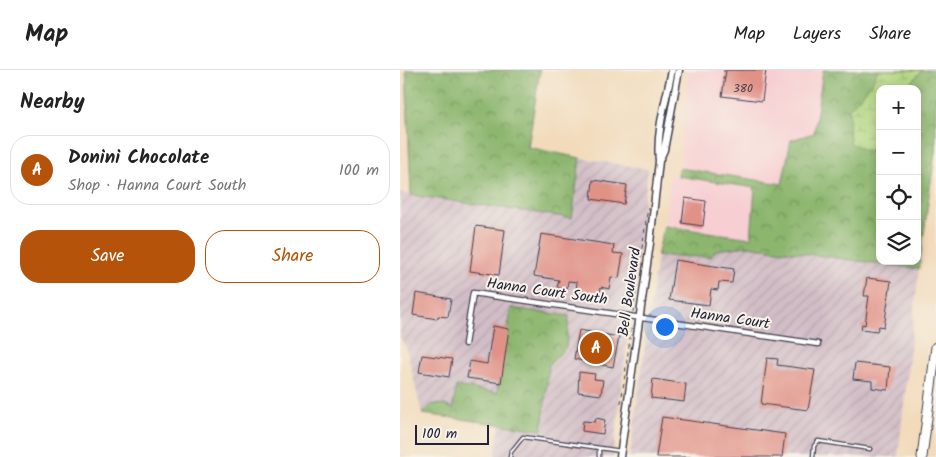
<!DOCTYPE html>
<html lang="en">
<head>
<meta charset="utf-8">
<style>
  :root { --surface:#fff; --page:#f6f6f6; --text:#222; --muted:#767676; --line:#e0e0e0; --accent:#b45309 }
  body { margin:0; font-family:Kalam,sans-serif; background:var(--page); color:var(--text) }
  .controls { position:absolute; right:15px; top:15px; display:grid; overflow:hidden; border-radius:10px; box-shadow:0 2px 8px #0003 }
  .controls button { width:45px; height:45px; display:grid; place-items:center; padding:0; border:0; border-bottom:1px solid var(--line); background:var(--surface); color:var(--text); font:25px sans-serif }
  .scale { position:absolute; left:15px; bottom:12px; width:74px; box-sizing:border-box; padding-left:5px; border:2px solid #22223b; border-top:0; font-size:14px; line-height:18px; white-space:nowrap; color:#22223b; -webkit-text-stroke:4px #f7f3e8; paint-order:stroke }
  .you { position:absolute; left:264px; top:256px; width:18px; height:18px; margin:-12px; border:4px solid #fff; border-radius:50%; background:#1a73e8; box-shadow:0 0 0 8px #1a73e833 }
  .badge { display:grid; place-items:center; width:32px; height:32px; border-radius:50%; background:var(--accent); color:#fff; font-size:16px; font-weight:700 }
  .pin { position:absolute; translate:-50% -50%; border:2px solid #fff; box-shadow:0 1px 5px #0006 }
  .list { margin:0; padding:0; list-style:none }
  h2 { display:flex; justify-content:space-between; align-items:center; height:65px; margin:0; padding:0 20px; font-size:21px }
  h2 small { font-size:16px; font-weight:400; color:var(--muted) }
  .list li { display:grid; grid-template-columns:32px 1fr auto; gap:15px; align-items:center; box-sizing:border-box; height:70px; margin:0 10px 10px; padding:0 10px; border:1px solid var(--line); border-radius:20px }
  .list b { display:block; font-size:19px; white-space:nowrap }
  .list p { margin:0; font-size:16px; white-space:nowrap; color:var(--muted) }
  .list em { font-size:16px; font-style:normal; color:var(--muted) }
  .actions { display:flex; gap:10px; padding:15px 20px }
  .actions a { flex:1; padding:11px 0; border:1px solid var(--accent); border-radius:20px; text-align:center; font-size:18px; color:var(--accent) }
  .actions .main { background:var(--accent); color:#fff }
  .icon { flex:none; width:28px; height:28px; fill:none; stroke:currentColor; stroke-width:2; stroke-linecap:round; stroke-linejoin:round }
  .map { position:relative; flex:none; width:536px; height:387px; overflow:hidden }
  header { display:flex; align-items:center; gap:30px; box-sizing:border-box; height:70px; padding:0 25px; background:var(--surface); border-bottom:1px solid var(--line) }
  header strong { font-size:24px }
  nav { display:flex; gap:28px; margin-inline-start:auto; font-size:18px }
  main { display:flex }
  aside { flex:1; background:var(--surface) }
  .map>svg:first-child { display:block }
  .built { fill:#f7cfd2 }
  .industrial { fill:url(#industrial-furrows) }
  .forest { fill:url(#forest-crowns); stroke:#576c54; fill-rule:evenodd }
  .wetland { fill:url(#wetland-marsh); stroke:#697c5d }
  .building { fill:#e19287 }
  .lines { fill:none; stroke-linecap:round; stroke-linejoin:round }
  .lane-casing { stroke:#413e4e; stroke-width:5 }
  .street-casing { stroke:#413e4e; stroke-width:7 }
  .secondary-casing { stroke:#413e4e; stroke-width:9 }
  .highway-casing { stroke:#413e4e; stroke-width:11 }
  .path { stroke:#413e4e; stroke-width:1; stroke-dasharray:4 4; stroke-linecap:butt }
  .lane { stroke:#fff; stroke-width:2.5 }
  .street { stroke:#fff; stroke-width:4.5 }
  .secondary { stroke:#fff; stroke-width:6 }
  .highway { stroke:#fff; stroke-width:9 }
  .labels { text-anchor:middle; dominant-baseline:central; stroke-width:4; stroke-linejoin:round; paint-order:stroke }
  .number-label { font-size:12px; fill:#523e4e }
  .street-label { font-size:15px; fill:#22223b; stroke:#f7f3e8 }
</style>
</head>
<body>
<header>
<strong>Map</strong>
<nav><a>Map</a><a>Layers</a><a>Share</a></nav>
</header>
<main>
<aside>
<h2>Nearby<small></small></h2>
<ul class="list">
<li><span class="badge">A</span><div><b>Donini Chocolate</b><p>Shop · Hanna Court South</p></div><em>100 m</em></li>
</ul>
<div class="actions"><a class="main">Save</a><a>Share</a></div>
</aside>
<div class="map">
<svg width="536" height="387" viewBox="0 0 536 387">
  <defs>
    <pattern id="industrial-furrows" width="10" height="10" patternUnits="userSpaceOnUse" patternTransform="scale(1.25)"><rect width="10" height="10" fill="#d2bdc6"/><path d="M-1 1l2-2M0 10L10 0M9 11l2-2" fill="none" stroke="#b4a2ab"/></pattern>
    <pattern id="forest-crowns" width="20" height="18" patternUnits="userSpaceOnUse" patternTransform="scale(1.25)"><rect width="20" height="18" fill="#8cb66e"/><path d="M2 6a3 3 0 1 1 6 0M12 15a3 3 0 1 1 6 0" fill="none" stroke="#72945c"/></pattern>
    <pattern id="wetland-marsh" width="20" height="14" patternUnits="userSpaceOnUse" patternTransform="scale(1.25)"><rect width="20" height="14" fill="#b0d57f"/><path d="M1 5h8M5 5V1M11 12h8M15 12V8" fill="none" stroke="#97b76f"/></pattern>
  </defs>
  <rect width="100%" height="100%" fill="#f7f3e8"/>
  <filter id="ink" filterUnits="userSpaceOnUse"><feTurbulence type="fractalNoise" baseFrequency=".02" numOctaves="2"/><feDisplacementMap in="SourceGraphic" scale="10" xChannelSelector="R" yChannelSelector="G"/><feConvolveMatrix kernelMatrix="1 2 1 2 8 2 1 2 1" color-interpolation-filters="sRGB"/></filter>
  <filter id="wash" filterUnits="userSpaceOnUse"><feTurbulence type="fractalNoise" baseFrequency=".0096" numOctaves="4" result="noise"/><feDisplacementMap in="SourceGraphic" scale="20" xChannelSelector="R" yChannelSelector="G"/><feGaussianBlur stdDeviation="1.12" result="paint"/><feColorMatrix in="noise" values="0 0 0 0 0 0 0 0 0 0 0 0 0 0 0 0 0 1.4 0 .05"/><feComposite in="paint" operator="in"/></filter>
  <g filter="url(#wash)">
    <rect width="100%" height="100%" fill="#f2daba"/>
    <path class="built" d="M289,0h134l-9,63 -23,8 -9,44 -103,-17z
      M271,104l85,14 -5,50 -87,-12z"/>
    <path class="industrial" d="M180,88l68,11 -35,288h-118l5,-32 42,5 7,-66 6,-3 3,-7 8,-7 -69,47 -40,-8 -4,24 -20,-6 -11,10 -16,-67 -6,-9v-145l172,25z
      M348,176l171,23 -21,188h-268l27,-201 54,1 5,-7z"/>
    <path class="forest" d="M6,0h134l-12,77 52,11 -8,60 -161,-23z
      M423,0h113v75l-17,124 -171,-23 -32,4 -5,7 -54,-1 7,-30 87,12 4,-50 -77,-12 1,-8 103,16 9,-44 23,-7zM480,19h37v172h-37z
      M111,238l58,8 -3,31c-7,6 -10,13 -17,17l-7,66 -120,-16 11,-10 12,1 8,4 3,-23 41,7z"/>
    <path class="wetland" d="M478,0h44l-16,19h-26v46l-7,15h-9l-14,-7 -1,-34 22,-24z"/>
    <g id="blocks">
      <path class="building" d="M326,0h40l-4,31 -40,-5z
        M193,110l34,5 -3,19 -33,-5z
        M285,128l21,3 -3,25 -21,-3z
        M76,156l29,4 -6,45 -29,-4z
        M141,164l73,11 -1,8 10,1 -4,24 -8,-1 -2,12 -8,-2 -1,7 -24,-3 1,-9 -9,-1 -1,8 -10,-1 2,-8 -25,-4z
        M275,190l59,9 -2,14 -13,-1 -1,8 -7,-1 -2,16 -40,-5z
        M467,208l24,3 -7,46 -5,-1 -2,5 -16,-2 1,-5 3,1 4,-29h-5z
        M16,223l35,6 -3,18 -10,-1 -1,3 -24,-4z
        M93,256l16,3 -8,54 -34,-5 3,-17 17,3z
        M179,260l40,7 -6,30 -39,-8z
        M22,285l30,4 -3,18 -30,-5z
        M367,288l11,1 -1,6 38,5 -7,40 -47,-6z
        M455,293l35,4 -2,23 -16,-2v-7l-19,-2z
        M179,302l16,2 -1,5 9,1 -2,15 -23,-3z
        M253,309l33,5 -2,18 -33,-4z
        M262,347l123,17 -3,23h-126z
        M196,348l9,2 -2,14 -21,-3 1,-10 12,1z"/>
    </g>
  </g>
  <g filter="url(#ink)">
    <use href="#blocks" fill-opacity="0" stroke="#413e4e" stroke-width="1"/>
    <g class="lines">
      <g class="lane-casing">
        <path id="lane" d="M110,387l1,-5 12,-15 98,14
          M199,387v-9
          M413,387l1,-11 4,-5 52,8"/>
      </g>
      <g class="street-casing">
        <path id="street" d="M65,274l8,-51 345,51"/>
      </g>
      <g class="secondary-casing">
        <path id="secondary" d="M259,91l5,-11 15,-80
          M220,387l30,-214 9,-82c-3,-30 7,-61 13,-91"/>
      </g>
      <g class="highway-casing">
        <path id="highway" d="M522,387l14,-110"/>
      </g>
      <path class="path" d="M323,10l1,-10
        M233,242l15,-105
        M221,333l11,-79"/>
      <use href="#lane" class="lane"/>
      <use href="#street" class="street"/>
      <use href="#secondary" class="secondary"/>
      <use href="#highway" class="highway"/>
    </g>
  </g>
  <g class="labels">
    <g class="number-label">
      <text x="343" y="18">380</text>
    </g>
    <g class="street-label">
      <text transform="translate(147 222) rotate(8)">Hanna Court South</text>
      <text transform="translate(230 222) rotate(-82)">Bell Boulevard</text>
      <text transform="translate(330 249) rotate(8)">Hanna Court</text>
    </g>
  </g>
</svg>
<div class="controls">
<button>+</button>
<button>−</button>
<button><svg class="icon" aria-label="locate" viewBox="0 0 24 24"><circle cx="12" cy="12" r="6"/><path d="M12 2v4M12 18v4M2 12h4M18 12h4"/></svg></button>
<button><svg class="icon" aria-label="layers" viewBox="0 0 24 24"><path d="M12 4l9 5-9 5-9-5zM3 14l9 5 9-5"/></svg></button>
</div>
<div class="scale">100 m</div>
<div class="you"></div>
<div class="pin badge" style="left:196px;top:278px">A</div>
</div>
</main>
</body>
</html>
